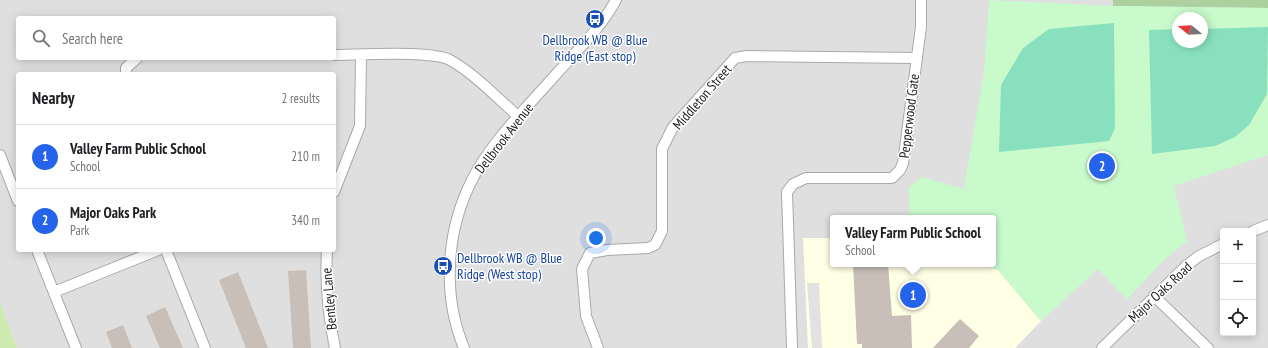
<!DOCTYPE html>
<html lang="en">
<head>
<meta charset="utf-8">
<style>
  :root { --surface:#fff; --page:#f6f6f6; --text:#202124; --muted:#757577; --line:#e0e0e0; --accent:#2563eb }
  body { margin:0; font-family:"PT Sans Narrow",sans-serif; background:var(--page); color:var(--text) }
  .controls { position:absolute; right:12px; bottom:12px; display:grid; overflow:hidden; border-radius:4px; box-shadow:0 2px 10px #0003 }
  .controls button { width:36px; height:36px; display:grid; place-items:center; padding:0; border:0; border-bottom:1px solid var(--line); background:var(--surface); color:var(--text); font:20px sans-serif }
  .compass { position:absolute; left:1172px; top:12px; width:36px; height:36px; border-radius:50%; background:var(--surface); box-shadow:0 2px 10px #0003; rotate:288deg }
  .you { position:absolute; left:596px; top:238px; width:14px; height:14px; margin:-10px; border:3px solid #fff; border-radius:50%; background:#1a73e8; box-shadow:0 0 0 6px #1a73e833 }
  .badge { display:grid; place-items:center; width:26px; height:26px; border-radius:50%; background:var(--accent); color:#fff; font-size:13px; font-weight:700 }
  .pin { position:absolute; translate:-50% -50%; border:2px solid #fff; box-shadow:0 1px 4px #0006 }
  .popup { position:absolute; left:830px; top:215px; width:166px; height:52px; box-sizing:border-box; display:grid; place-content:center; border-radius:4px; background:var(--surface); filter:drop-shadow(0 1px 3px #0005); font-size:13px; white-space:nowrap; color:var(--muted) }
  .popup b { font-size:15px; color:var(--text) }
  .popup::after { content:''; position:absolute; left:50%; top:100%; margin-left:-8px; border:8px solid transparent; border-top-color:var(--surface) }
  .list { margin:0; padding:0; list-style:none }
  h2 { display:flex; justify-content:space-between; align-items:center; height:52px; margin:0; padding:0 16px; font-size:17px }
  h2 small { font-size:13px; font-weight:400; color:var(--muted) }
  .list li { display:grid; grid-template-columns:26px 1fr auto; gap:12px; align-items:center; box-sizing:border-box; height:64px; padding:0 16px; border-top:1px solid var(--line) }
  .list b { display:block; font-size:15px; white-space:nowrap }
  .list p { margin:0; font-size:13px; white-space:nowrap; color:var(--muted) }
  .list em { font-size:13px; font-style:normal; color:var(--muted) }
  .icon { flex:none; width:22px; height:22px; fill:none; stroke:currentColor; stroke-width:2; stroke-linecap:round; stroke-linejoin:round }
  .map { position:relative; flex:none; width:1268px; height:348px; overflow:hidden }
  .search { position:absolute; background:var(--surface); box-shadow:0 2px 10px #0003; left:16px; top:16px; width:320px; height:44px; display:flex; align-items:center; gap:10px; box-sizing:border-box; padding:0 14px; border-radius:4px; color:var(--muted); font-size:15px }
  .panel { position:absolute; background:var(--surface); box-shadow:0 2px 10px #0003; left:16px; top:72px; width:320px; height:180px; border-radius:4px }
  .map>svg:first-child { display:block }
  .residential { fill:#e0dfdf; fill-rule:evenodd }
  .education { fill:#ffffe5 }
  .grass { fill:#cdebb0 }
  .forest { fill:#add19e }
  .park { fill:#c8facc; fill-rule:evenodd }
  .pitch { fill:#88e0be }
  .parking { fill:#e2e2e2 }
  .building { fill:#c7bfb8 }
  .lines { fill:none; stroke-linecap:round; stroke-linejoin:round }
  .street-casing { stroke:#a9a9a9; stroke-width:12 }
  .street { stroke:#fff; stroke-width:10 }
  .labels { text-anchor:middle; dominant-baseline:central; stroke-width:3; stroke-linejoin:round; paint-order:stroke }
  .transit-label { font-size:14px; fill:#164399; stroke:#fff }
  .street-label { font-size:14px; fill:#222; stroke:#fff }
</style>
</head>
<body>
<div class="map">
<svg width="1268" height="348" viewBox="0 0 1268 348">
  <rect width="100%" height="100%" fill="#f2efe9"/>
  <path class="residential" d="M0,0h1268v348h-1251l-17,-46zM18,18h316v40h-316zM1178,18h24v24h-24zM18,74h316v176h-316zM833,218h160v46h-160zM1223,231h30v102h-30z"/>
  <path class="education" d="M803,238h30v26h149l16,6 43,51 -26,27h-207z"/>
  <path class="grass" d="M0,302l17,46h-17z"/>
  <path class="forest" d="M1113,0h155v8l-155,-2z"/>
  <path class="park" d="M989,0l124,6 155,2v147l-94,31 13,55 -22,18 -38,40 -29,-30 -57,52 -43,-51 -16,-6h11v-46h-84v-31l13,-10 42,12 20,-117zM1178,18h24v24h-24z"/>
  <path class="pitch" d="M1114,23l1,105 -6,13 -110,11 2,-67 22,-37 26,-19z
    M1268,27l-1,67 -18,31 -14,12 -20,9 -63,8 -3,-124 29,-1v13h24v-13z"/>
  <path class="parking" d="M807,283h12l3,65h-10z"/>
  <path class="building" d="M853,264h35l4,52 19,-1 1,33h-50v-4h-5z
    M306,270l5,78h-18l-5,-77z
    M238,272l30,76h-22l-27,-68z
    M165,307l18,41h-23l-14,-32z
    M960,319l19,17 -10,12h-36z
    M123,325l9,23h-20l-6,-16z"/>
  <g class="lines">
    <g class="street-casing">
      <path id="street" d="M334,55c24,0 98,-5 116,5 25,14 47,38 69,57
        M126,74v-6l11,-10
        M0,155l18,46
        M334,192l26,-66 1,-71
        M1253,231l15,-6
        M37,250l39,98
        M166,250l39,98
        M327,250c-2,34 1,65 8,98
        M54,292l104,-42
        M1154,296l54,52
        M464,348c-22,-53 -18,-117 8,-168 17,-36 60,-78 87,-109 20,-22 43,-45 57,-71
        M598,348l-12,-32 -4,-47 8,-16 17,-3 41,-2 7,-3 7,-14v-82l11,-22 62,-69 12,-2 170,2
        M792,348l-5,-156 6,-8 13,-6h86l8,-8 3,-7 18,-136v-27
        M1102,348l84,-82 13,-10 24,-12"/>
    </g>
    <use href="#street" class="street"/>
  </g>
  <defs>
    <g id="bus-disc" transform="scale(1)"><circle r="9.5" fill="#1a4fb4" stroke="#fff"/><path d="M-5-6H5V4H4V6H2V4H-2V6H-4V4H-5ZM-3.5-4V0h7V-4ZM-3.5 1.2v1.5H-2V1.2ZM2 1.2v1.5H3.5V1.2Z" fill="#fff"/></g>
  </defs>
  <g fill-rule="evenodd">
    <use href="#bus-disc" x="595" y="19"/>
    <use href="#bus-disc" x="443" y="266"/>
  </g>
  <g class="labels">
    <g class="transit-label">
      <text x="595" y="40">Dellbrook WB @ Blue<tspan x="595" dy="16">Ridge (East stop)</tspan></text>
      <text x="457" y="258" text-anchor="start">Dellbrook WB @ Blue<tspan x="457" dy="16">Ridge (West stop)</tspan></text>
    </g>
    <g class="street-label">
      <text transform="translate(702 97) rotate(-49)">Middleton Street</text>
      <text transform="translate(909 116) rotate(-83)">Pepperwood Gate</text>
      <text transform="translate(504 138) rotate(-52)">Dellbrook Avenue</text>
      <text transform="translate(1160 292) rotate(-43)">Major Oaks Road</text>
      <text transform="translate(329 299) rotate(-95)">Bentley Lane</text>
    </g>
  </g>
</svg>
<div class="controls">
<button>+</button>
<button>−</button>
<button><svg class="icon" aria-label="locate" viewBox="0 0 24 24"><circle cx="12" cy="12" r="6"/><path d="M12 2v4M12 18v4M2 12h4M18 12h4"/></svg></button>
</div>
<svg class="compass" viewBox="-18 -18 36 36"><path d="M0-13l5 13h-10z" fill="#e53935"/><path d="M0 13l5-13h-10z" fill="#757577"/></svg>
<div class="you"></div>
<div class="pin badge" style="left:913px;top:295px">1</div>
<div class="popup"><b>Valley Farm Public School</b>School</div>
<div class="pin badge" style="left:1102px;top:166px">2</div>
<div class="search"><svg class="icon" aria-label="search" viewBox="0 0 24 24"><circle cx="10" cy="10" r="6"/><path d="M15 15l6 6"/></svg>Search here</div>
<section class="panel">
<h2>Nearby<small>2 results</small></h2>
<ul class="list">
<li><span class="badge">1</span><div><b>Valley Farm Public School</b><p>School</p></div><em>210 m</em></li>
<li><span class="badge">2</span><div><b>Major Oaks Park</b><p>Park</p></div><em>340 m</em></li>
</ul>
</section>
</div>
</body>
</html>
